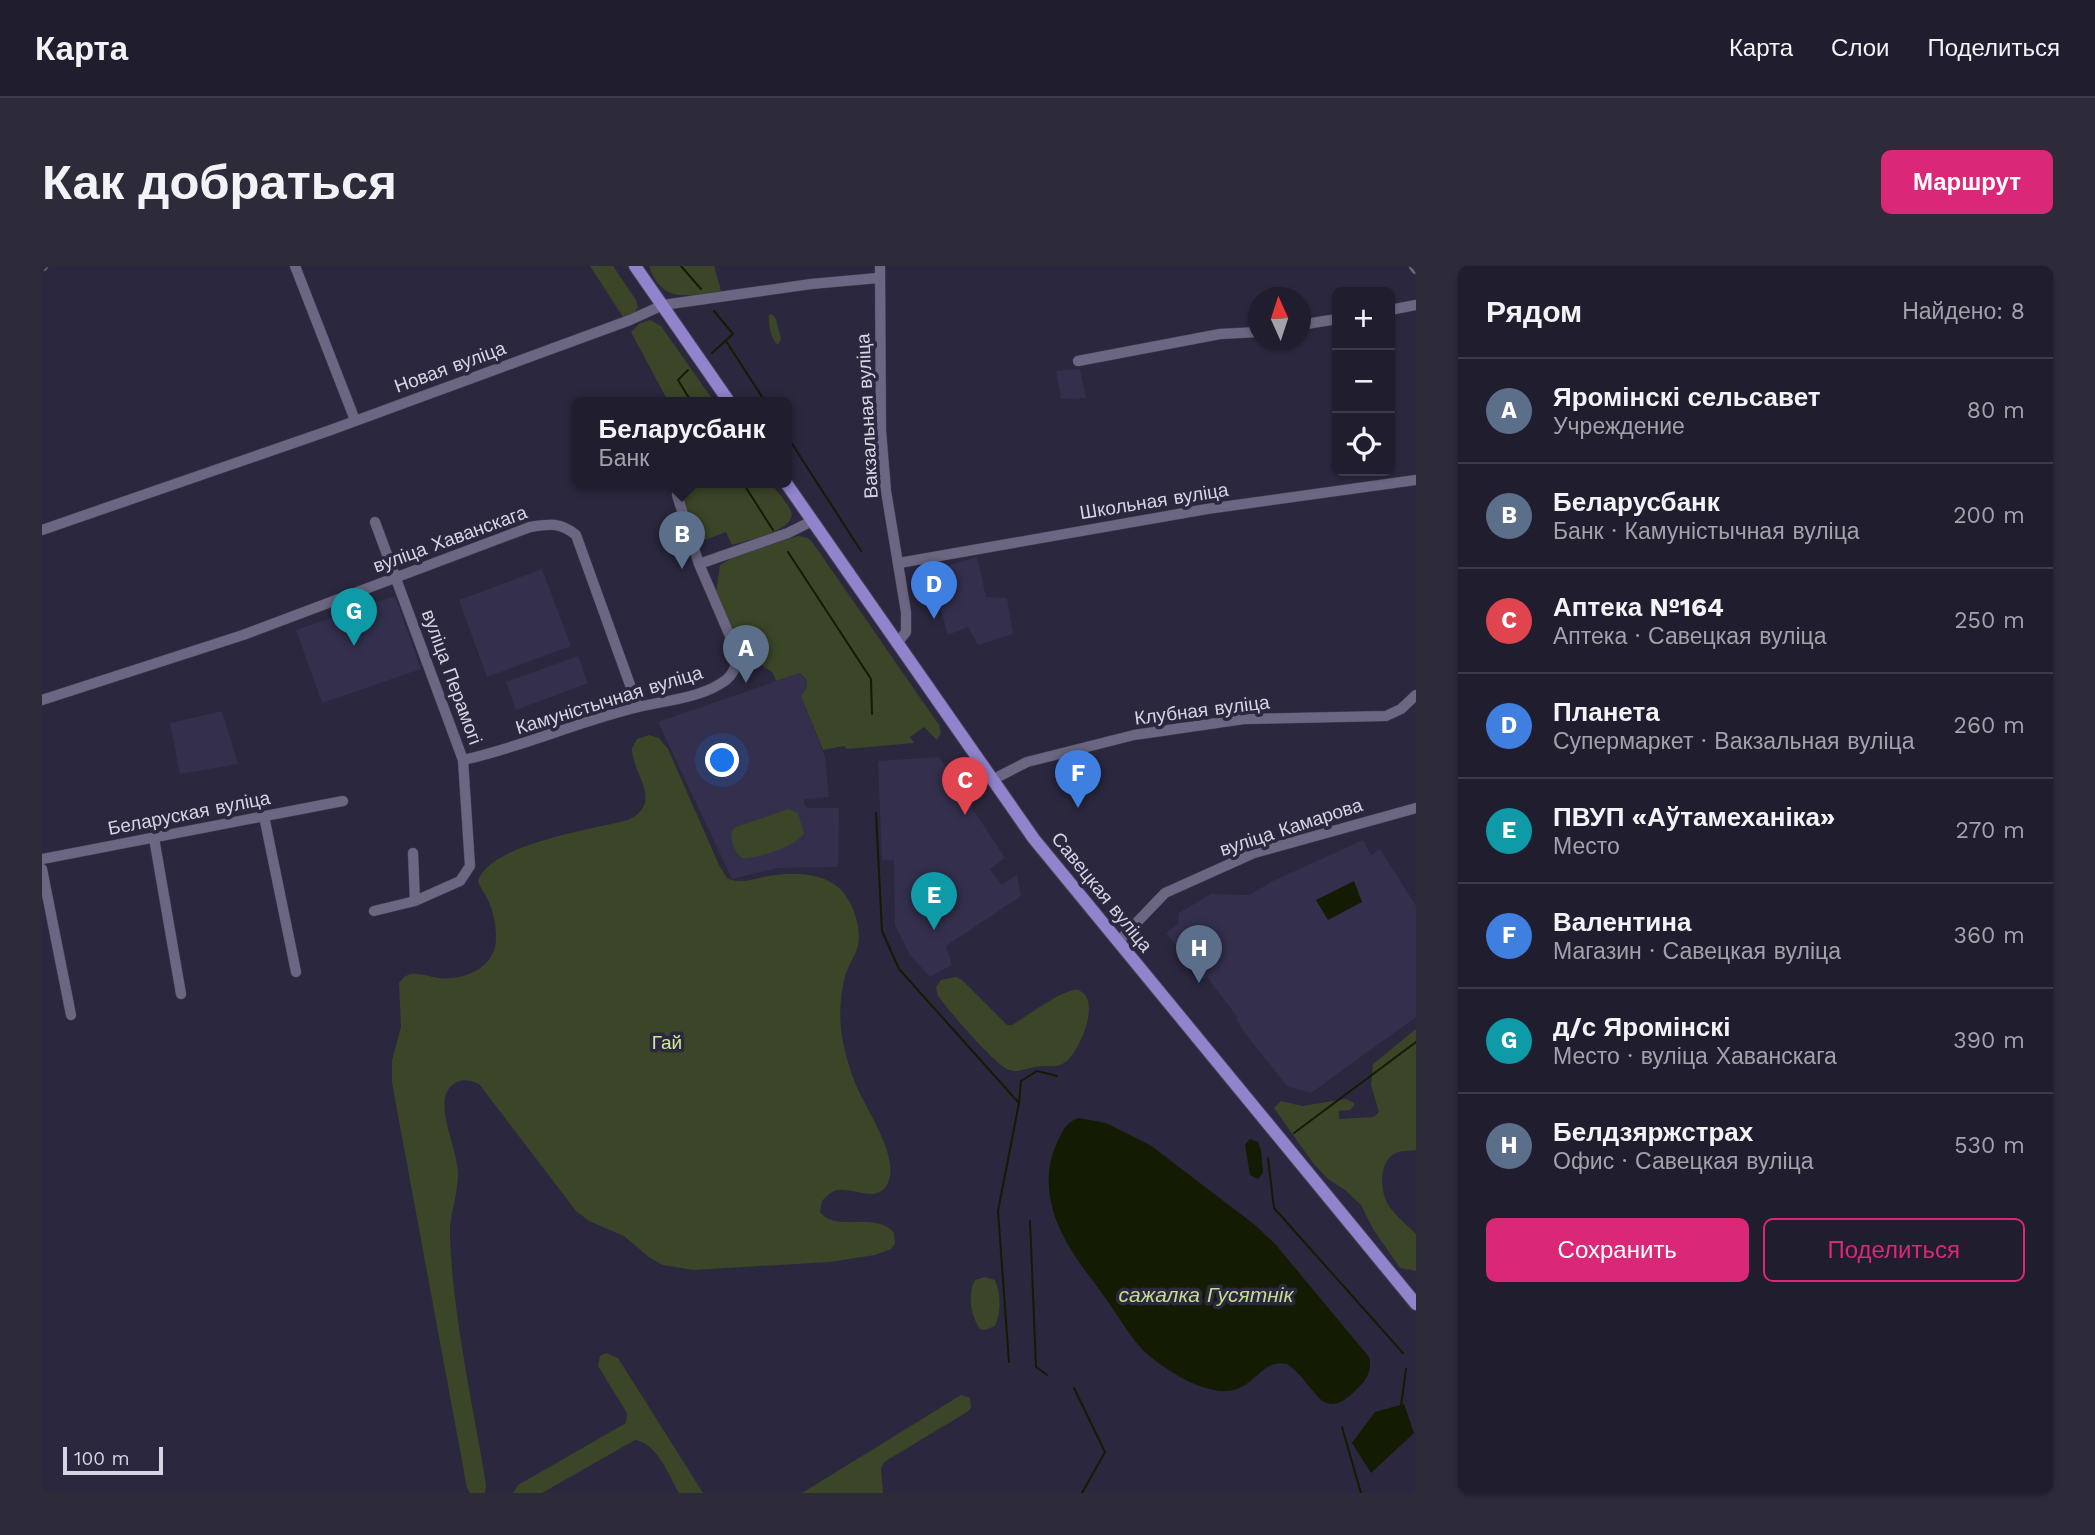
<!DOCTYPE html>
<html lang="ru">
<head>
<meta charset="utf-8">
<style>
  :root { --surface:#201d2e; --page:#2d2a3a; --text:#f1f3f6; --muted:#a2a2aa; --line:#3d3b4a; --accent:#db2777 }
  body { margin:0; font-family:"Work Sans",sans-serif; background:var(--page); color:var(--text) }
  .controls { position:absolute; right:21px; top:21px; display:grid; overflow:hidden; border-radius:10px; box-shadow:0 2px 5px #0004 }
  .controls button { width:63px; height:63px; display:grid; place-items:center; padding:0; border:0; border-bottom:2px solid var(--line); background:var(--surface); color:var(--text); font:35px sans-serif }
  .compass { position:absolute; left:1206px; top:21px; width:63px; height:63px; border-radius:50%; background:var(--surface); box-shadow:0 2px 5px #0004; rotate:357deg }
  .scale { position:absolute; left:21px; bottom:18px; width:100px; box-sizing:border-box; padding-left:7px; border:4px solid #d6d4e3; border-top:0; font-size:19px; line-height:24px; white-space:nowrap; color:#d6d4e3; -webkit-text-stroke:5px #2b273e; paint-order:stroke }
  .you { position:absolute; left:681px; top:495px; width:24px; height:24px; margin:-18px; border:5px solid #fff; border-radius:50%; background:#1a73e8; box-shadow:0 0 0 10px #1a73e833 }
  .badge { display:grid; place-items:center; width:46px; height:46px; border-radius:50%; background:var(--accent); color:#fff; font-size:23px; font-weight:700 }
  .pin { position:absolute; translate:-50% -58px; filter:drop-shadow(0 2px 4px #0008) }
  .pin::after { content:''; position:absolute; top:37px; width:24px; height:21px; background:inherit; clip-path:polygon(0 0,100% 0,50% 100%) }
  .popup { position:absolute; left:530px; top:131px; width:220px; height:91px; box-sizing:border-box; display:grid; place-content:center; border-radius:10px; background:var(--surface); filter:drop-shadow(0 2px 5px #0005); font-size:23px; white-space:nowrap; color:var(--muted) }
  .popup b { font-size:26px; color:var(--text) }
  .popup::after { content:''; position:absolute; left:50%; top:100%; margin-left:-14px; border:14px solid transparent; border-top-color:var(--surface) }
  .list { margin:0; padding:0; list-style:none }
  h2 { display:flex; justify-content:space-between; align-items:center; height:91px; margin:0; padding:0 28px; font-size:30px }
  h2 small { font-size:23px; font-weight:400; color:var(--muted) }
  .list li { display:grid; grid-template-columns:46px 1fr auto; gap:21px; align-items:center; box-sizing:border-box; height:105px; padding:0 28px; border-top:2px solid var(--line) }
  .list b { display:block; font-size:26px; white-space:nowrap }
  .list p { margin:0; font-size:23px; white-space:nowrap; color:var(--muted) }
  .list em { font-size:23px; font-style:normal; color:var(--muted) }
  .actions { display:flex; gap:14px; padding:21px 28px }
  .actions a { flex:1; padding:16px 0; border:2px solid var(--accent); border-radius:10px; text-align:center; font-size:24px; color:var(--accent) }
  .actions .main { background:var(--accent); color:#fff }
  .icon { flex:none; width:38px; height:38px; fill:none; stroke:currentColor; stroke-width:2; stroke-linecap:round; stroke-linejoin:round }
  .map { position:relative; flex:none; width:1374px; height:1227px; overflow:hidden; border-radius:10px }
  header { display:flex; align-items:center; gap:42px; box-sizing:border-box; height:98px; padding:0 35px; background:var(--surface); border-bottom:2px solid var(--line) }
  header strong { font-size:33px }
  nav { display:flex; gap:38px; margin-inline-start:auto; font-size:24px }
  .intro { display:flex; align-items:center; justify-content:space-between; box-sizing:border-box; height:168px; padding:0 42px }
  h1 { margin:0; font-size:49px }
  .button { padding:18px 32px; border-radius:10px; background:var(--accent); color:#fff; font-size:24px; font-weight:700 }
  main { display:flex; gap:42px; padding:0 42px }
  aside { flex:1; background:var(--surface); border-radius:10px; box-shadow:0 2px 5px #0004 }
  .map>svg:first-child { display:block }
  .built { fill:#342f4c }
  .green { fill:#3b4527 }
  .water { fill:#131b02 }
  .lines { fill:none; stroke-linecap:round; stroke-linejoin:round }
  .stream { stroke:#131b02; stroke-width:2 }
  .minor-casing { stroke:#464256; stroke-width:11 }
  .major-casing { stroke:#464256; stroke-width:14 }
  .minor { stroke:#6b6782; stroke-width:10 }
  .major { stroke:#9183cc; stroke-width:12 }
  .labels { text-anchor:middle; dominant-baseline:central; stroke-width:7; stroke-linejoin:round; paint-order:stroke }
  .street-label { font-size:19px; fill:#d6d4e3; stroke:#2b273e }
  .park-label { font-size:19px; fill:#cce998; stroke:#2b273e }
  .water-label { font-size:21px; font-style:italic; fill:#c1dd8d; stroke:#2b273e }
</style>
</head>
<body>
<header>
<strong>Карта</strong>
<nav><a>Карта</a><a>Слои</a><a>Поделиться</a></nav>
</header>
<div class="intro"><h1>Как добраться</h1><a class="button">Маршрут</a></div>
<main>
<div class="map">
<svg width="1374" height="1227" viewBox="0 0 1374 1227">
  <rect width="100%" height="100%" fill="#2b273e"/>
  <path class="built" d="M1038,103l6,29 -25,1 -5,-28z
    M935,291l9,40 21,1 6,36 -35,11 -10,-18 -20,8 -18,-64z
    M500,303l29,77 -84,31 -28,-77z
    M353,330l26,73 -99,34 -26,-73z
    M536,390l10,27 -72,27 -10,-28z
    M758,407l6,7 1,7 -6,9 24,61 4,40 -25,2v6l4,3h31l-1,59 -61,1 -45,11 -74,-157z
    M180,445l16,53 -58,10 -10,-51z
    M897,491l66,101 -15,11 12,16 15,-11 4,22 -75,50 6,19 -22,12 -20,-22 -15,-30 -1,-65h-12l-4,-99z
    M1321,574l8,15 9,-6 36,57v111l-105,76 -24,-7 -43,-54 -8,-13 2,-1 -31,-41 -5,2 -36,-46 12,-9 1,-11 32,-19 39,1 23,-14z"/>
  <path class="green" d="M548,0h23l23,34 2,7 -4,6 -11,4z
    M607,0h65l7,25c-34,5 -59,13 -72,-25z
    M730,48l4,5 5,20 -3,6c-7,-5 -10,-21 -9,-30z
    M608,54l11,6 54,77h-46l-38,-71 8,-8z
    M635,217h94c6,9 16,19 20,28 7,19 -46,30 -59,34l-6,-13 -29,11z
    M756,270l10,2 5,5 126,182 2,8 -4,7 -13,-13 -14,10 4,6 -67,6 -3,-3 -21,4 -22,-54 6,-9 -1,-8 -6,-6 -24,8 -3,-8 -28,-20 -8,-14 -21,-47 4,-27 17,-10z
    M607,469l10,3 9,11 51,116 8,13c13,6 23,2 36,-1 24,-5 57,-6 76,11 15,14 25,44 17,64 -4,8 -8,15 -11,24 -4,17 -6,35 -4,52 2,19 8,39 15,57 10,24 44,72 32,98 -11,23 -37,2 -54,8 -4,2 -9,7 -12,10l-2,11c15,21 57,-1 74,21l1,11 -4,5 -16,6 -45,7 -137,8 -30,-5 -13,-7 -26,-22 -35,-15 -13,-10 -97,-127c-9,-4 -17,-6 -25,0 -24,15 5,66 4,90 0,22 -9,41 -8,63 3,81 23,167 36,248l-1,8h-15l-3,-5 -75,-405v-23l9,-33 -2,-44c4,-5 6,-8 13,-9 9,-1 18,3 27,4 26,3 58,-11 57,-41 0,-13 -3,-26 -8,-37 -3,-7 -8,-12 -10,-19 11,-37 116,-52 150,-61 37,-18 4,-45 4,-72l5,-9z
    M747,543l9,4 6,20c-5,12 -49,27 -62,25 -8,-6 -12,-18 -10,-27l4,-4z
    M914,711l6,3 45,45h5c12,-7 55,-39 66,-35 25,9 1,61 -11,71 -9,8 -21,4 -32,6 -8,1 -17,6 -26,3 -15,-6 -60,-59 -71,-74l-2,-9 5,-7z
    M1374,763v121c-7,1 -16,0 -22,4 -16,9 -14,39 -5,52 7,10 18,19 27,28v37l-16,-3 -27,-39 -12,-24 -16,-15 -17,-11 -15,-16 -39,-55 7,-7 21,5 44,-7 8,4v3l-4,4 -11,1v8l35,-2 5,-5 -8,-27 2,-21z
    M943,1011l10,3c6,14 6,32 0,46l-10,4 -5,-1c-9,-12 -13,-36 -5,-49z
    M564,1087l12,5 85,135h-24c-10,-17 -22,-50 -44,-53l-93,53h-29l5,-8 108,-62 1,-10 -29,-47 2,-10z
    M919,1129l9,3 1,10 -4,4 -83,50 -3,6 2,25h-81z"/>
  <path class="water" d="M1312,615l8,21 -34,18 -12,-20z
    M1037,852l27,5 44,22 105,80 21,20 93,112c3,12 -1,21 -10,30 -39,41 -41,-2 -72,-23 -34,-7 -32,44 -90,21 -18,-7 -35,-19 -50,-31 -15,-14 -26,-34 -38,-51 -19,-27 -43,-54 -54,-86 -8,-24 -9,-49 1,-72 6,-12 9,-23 23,-27z
    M1208,873l8,3 3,8 2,23 -5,6 -8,-4 -5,-30z
    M1362,1138l10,29 -43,40 -19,-30 23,-31z"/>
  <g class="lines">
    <path class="stream" d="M639,0l20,23
      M684,75l40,62
      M670,87l21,-19 -19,-23
      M646,104l-10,10 14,23
      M745,170l74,115
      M701,217l30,47
      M746,286l83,127 1,35
      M834,547l6,118 17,38 120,134
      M1252,867l122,-91
      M1226,892l6,50 129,145
      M988,955l6,146 11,8
      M967,1096l-11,-151 21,-108 2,-22 16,-10 20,5
      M1032,1122l31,64 -23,41
      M1359,1140l5,-37
      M1300,1161l19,66"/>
    <g class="minor-casing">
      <path id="minor" d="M0,0h1
        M253,0l60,154
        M838,0l1,165 5,60 20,121v20l-9,11
        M1372,0l2,3
        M1348,44l26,-5
        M1258,59l37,-6
        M1036,95l142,-27 38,-2
        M635,229l22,69
        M333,256l88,238 7,106 -10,15 -45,20 -2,-48
        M0,264l286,-99 302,-111 33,-15 148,-21 67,-6
        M857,297l308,-54 209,-29
        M0,434l201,-65 287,-108c20,-3 30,-5 46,8l62,172
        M421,494c60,-13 116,-39 176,-53 28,-7 63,-9 87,-27 8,-6 10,-15 13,-23l-40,-93 89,-31 24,-12
        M950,514l35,-18 107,-27 110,-16 142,-3 15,-7 15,-14
        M222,550l32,156
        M112,572l27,156
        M0,593l301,-58
        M0,603l29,146
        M332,645l41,-10
        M1076,676l47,-49 89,-40 162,-45"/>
    </g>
    <g class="major-casing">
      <path id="major" d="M593,0l95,137
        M744,217l248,356 382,465"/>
    </g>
    <use href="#minor" class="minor"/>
    <use href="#major" class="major"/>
  </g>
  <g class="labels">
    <g class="street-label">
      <text transform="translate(408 101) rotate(-20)">Новая вуліца</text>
      <text transform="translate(825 150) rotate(-93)">Вакзальная вуліца</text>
      <text transform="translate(1112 235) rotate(-9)">Школьная вуліца</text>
      <text transform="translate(408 273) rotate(-20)">вуліца Хаванскага</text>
      <text transform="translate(410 411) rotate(70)">вуліца Перамогі</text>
      <text transform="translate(567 434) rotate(-17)">Камуністычная вуліца</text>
      <text transform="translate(1160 444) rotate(-7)">Клубная вуліца</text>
      <text transform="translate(147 547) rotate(-11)">Беларуская вуліца</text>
      <text transform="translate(1249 561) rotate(-18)">вуліца Камарова</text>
      <text transform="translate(1060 626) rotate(51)">Савецкая вуліца</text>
    </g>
    <g class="park-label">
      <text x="625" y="776">Гай</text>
    </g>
    <g class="water-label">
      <text x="1164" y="1028">сажалка Гусятнік</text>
    </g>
  </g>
</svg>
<div class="controls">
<button>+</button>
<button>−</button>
<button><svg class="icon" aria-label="locate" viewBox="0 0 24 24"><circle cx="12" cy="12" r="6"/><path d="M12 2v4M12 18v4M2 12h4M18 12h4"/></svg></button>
</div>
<svg class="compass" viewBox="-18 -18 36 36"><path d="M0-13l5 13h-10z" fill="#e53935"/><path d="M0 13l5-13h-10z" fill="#a2a2aa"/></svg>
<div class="scale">100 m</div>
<div class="you"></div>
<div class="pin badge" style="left:704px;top:417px;background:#5c6f8a">A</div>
<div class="pin badge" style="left:640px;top:303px;background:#5c6f8a">B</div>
<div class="popup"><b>Беларусбанк</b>Банк</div>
<div class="pin badge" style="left:923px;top:549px;background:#e0444e">C</div>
<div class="pin badge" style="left:892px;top:353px;background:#3f7fe0">D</div>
<div class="pin badge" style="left:892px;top:664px;background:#0f9aa8">E</div>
<div class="pin badge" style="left:1036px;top:542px;background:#3f7fe0">F</div>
<div class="pin badge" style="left:312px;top:380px;background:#0f9aa8">G</div>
<div class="pin badge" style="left:1157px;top:717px;background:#5c6f8a">H</div>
</div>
<aside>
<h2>Рядом<small>Найдено: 8</small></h2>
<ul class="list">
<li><span class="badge" style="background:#5c6f8a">A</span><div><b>Яромінскі сельсавет</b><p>Учреждение</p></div><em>80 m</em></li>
<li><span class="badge" style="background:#5c6f8a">B</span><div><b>Беларусбанк</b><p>Банк · Камуністычная вуліца</p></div><em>200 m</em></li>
<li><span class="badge" style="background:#e0444e">C</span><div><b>Аптека №164</b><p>Аптека · Савецкая вуліца</p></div><em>250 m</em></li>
<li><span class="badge" style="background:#3f7fe0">D</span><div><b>Планета</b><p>Супермаркет · Вакзальная вуліца</p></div><em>260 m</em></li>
<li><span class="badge" style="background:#0f9aa8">E</span><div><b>ПВУП «Аўтамеханіка»</b><p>Место</p></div><em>270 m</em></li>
<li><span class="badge" style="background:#3f7fe0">F</span><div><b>Валентина</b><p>Магазин · Савецкая вуліца</p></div><em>360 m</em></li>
<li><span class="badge" style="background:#0f9aa8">G</span><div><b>д/с Яромінскі</b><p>Место · вуліца Хаванскага</p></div><em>390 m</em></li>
<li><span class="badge" style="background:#5c6f8a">H</span><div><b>Белдзяржстрах</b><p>Офис · Савецкая вуліца</p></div><em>530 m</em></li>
</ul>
<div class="actions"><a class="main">Сохранить</a><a>Поделиться</a></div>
</aside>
</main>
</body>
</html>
